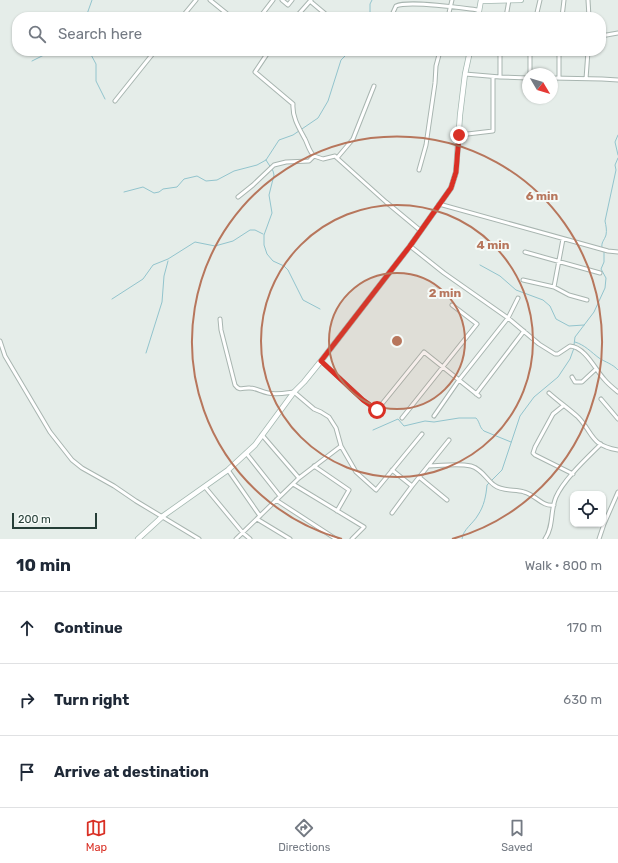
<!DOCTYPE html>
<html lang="en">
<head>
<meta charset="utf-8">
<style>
  :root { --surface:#fff; --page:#f6f6f7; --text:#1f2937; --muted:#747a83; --line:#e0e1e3; --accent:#d93025 }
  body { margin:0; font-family:Rubik,sans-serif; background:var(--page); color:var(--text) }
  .controls { position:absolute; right:12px; bottom:12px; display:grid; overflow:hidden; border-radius:8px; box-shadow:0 1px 3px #0004 }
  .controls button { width:36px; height:36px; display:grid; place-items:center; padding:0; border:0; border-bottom:1px solid var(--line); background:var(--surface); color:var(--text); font:20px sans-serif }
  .compass { position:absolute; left:522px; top:68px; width:36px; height:36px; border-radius:50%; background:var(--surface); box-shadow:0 1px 3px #0004; rotate:128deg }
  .scale { position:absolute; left:12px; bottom:10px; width:85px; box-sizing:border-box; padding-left:4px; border:2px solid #253e37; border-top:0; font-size:11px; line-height:14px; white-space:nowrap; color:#253e37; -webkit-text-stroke:3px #f5faf7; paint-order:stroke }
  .stop { position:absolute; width:12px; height:12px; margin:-9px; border:3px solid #d93025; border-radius:50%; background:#fff }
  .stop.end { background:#d93025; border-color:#fff; box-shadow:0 1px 4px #0008 }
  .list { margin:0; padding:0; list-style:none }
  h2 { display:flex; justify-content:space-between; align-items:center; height:52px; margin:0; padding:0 16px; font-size:17px }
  h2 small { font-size:13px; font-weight:400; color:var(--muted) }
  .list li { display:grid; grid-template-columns:26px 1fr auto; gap:12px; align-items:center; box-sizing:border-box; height:72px; padding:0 16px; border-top:1px solid var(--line) }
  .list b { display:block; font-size:15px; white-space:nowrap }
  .list em { font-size:13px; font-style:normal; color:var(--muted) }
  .icon { flex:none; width:22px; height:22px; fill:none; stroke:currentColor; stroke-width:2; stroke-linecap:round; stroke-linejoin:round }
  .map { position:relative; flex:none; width:618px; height:539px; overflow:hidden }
  .search { position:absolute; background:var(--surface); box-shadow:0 1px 3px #0004; left:12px; right:12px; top:12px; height:44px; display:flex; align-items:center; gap:10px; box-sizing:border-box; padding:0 14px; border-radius:16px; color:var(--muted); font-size:15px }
  .sheet { height:268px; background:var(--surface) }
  nav { display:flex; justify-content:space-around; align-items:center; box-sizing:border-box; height:56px; border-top:1px solid var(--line); background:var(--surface); font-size:11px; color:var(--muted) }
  nav a { display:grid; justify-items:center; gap:2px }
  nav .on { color:var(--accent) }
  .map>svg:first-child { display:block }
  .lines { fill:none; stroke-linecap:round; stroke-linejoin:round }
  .stream { stroke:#92c4cd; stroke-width:1 }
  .street-casing { stroke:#a8b5b0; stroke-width:5 }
  .secondary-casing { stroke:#a4b8b1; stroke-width:6 }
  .street { stroke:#fff; stroke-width:3 }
  .secondary { stroke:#fff; stroke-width:4.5 }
  .route { stroke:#d93025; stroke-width:5 }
  .ring { fill:none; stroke:#b7765c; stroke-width:2 }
  .centre { fill:#b7765c; stroke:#f5faf7; stroke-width:2 }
  .ring-label { font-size:12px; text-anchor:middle; font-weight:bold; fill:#b7765c; stroke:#f5faf7; stroke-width:4; stroke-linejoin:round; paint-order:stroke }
</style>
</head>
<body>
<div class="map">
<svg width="618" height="539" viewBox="0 0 618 539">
  <rect width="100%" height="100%" fill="#e5ede9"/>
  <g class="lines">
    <path class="stream" d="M86,17l6,-17
      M370,17v-13l2,-4
      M89,51l7,13v17l9,18
      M32,61l20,-10
      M618,135l-3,7 3,13
      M266,160l7,11 1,4 -5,20 3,18 -8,22v10l3,9 6,7 11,5 4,4 15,30 17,9
      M124,192l19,-5 11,6 5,-1 4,-3 14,-2 7,-8 13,-3 9,5 11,-1 17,-9 23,-6 9,-5 13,-20 14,-5 25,-17 10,-17 13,-41 9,-9
      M602,248c-1,-6 2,-7 4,-13 1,-5 0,-9 -1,-14l11,-51 -1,-5 3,-7
      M480,265l20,11 16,14 27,10 7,6 6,13 13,7 15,-1
      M112,299l31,-20 10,-14 15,-6 27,-17 20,4 18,-5 17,-11h5l8,4
      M575,342c10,3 16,10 24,16 6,4 14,6 19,12
      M574,345l1,-8 19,-25 11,-24 1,-10 -5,-9 3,-7v-11
      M146,353l16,-51 2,-26 4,-15
      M373,430l25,-11 6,7 21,-5 9,1 25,-4h17c4,4 3,9 8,13l27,11
      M462,539c1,-10 11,-15 16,-24 6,-9 8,-19 9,-30l15,-15 18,-54 14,-19 24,-20 12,-18 4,-11"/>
    <g class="street-casing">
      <path id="street" d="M210,0l21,17
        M282,0l6,5 4,-5
        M588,0l1,17
        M310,1l19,16
        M182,17l14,-17
        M260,17l13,-17
        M296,17l15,-17
        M391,17l5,-11c13,-6 66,2 83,4
        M448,17l4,-17
        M506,17l3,-17
        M536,17l4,-17
        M562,17l2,-17
        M601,36l17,-3
        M269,51l-14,21 38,32c-1,13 6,24 12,35 3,6 4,12 9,17
        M500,51v26
        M465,74l35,3 28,1
        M530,74v-23
        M552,78l50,1 16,1
        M559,78v-27
        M586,79l2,-28
        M374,86l-21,53 -16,19 49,44 35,29
        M115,101l40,-50
        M459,135l34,-4v-54
        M419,170l7,-25 9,-62 1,-17 4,-15
        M238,197l15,-12 21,-20 12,-3 23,-1 5,-5 9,3 12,-3 2,2
        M439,204l169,47 10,1
        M410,246l34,27 64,45 31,26 16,10h3l12,-8c15,1 25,23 34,33 4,5 9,9 14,13
        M525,252l75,21
        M523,280l31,7 15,8 18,5
        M554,287l9,-48
        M220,319l1,11 14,55c5,7 8,2 15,3 6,0 12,4 18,5 8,2 18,0 26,-1l20,17 7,3 8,5 7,11 5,18 15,26 20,18 46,-56
        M0,341l5,15 45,76 22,28 10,8 32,18 22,15 63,38
        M321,361l42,39 14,10 47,-58 55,44
        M572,377l3,5h7l14,-13
        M549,393c9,8 20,16 29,24 16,17 12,28 40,33
        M476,394l48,-63
        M601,399l17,20
        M563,406l-10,8 -18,33 -2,6 2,2 38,19
        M434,416l25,-36 49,-62 10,-20
        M402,418l75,-94 -25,-19
        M262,435l37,43
        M246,453l34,43
        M314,466l35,24 -12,21
        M428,466c14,0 28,-3 43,0 11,3 15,13 23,19 9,7 21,4 30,7 12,3 18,15 30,13
        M228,470l32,46
        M392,470l20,16
        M419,477l28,23
        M293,484l71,43 -12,12
        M205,487l38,46 7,6
        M276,500l60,39
        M392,513l20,-27 37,-46
        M257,519l33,20
        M236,539l63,-61 42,-32
        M545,539c9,-13 5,-28 11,-42 8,-18 31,-39 45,-53
        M599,539l5,-15 14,-32"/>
    </g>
    <g class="secondary-casing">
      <path id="secondary" d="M481,1l40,-1
        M478,17l3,-17
        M138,539l25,-23 65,-46 27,-25 39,-53 10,-10 17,-21 89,-115 41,-58 5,-16 4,-57 5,-41 5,-23"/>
    </g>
    <use href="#street" class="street"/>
    <use href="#secondary" class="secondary"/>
  </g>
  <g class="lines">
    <path class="route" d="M377,410l-14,-10 -42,-39 89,-115 41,-58 5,-16 3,-37"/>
  </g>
  <circle cx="397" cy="341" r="68" fill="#b7765c" fill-opacity=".12"/>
  <g class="ring">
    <circle cx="397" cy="341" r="68"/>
    <circle cx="397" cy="341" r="136"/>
    <path d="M342 539A205 205 0 1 1 452 539"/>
  </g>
  <circle cx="397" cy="341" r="6" class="centre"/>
  <g class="ring-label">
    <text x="542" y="200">6 min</text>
    <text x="493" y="249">4 min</text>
    <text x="445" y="297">2 min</text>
  </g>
</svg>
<div class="controls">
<button><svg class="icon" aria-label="locate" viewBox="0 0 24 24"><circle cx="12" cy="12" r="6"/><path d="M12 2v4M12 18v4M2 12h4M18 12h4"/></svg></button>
</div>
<svg class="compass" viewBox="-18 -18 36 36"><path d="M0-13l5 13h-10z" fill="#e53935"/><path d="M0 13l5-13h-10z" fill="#747a83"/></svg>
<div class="scale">200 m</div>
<div class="stop" style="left:377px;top:410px"></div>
<div class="stop end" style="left:459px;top:135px"></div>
<div class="search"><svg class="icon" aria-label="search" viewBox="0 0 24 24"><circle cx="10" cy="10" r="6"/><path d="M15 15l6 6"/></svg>Search here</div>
</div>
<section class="sheet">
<h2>10 min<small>Walk · 800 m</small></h2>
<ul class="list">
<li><svg class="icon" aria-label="ahead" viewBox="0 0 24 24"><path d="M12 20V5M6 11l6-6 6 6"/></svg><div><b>Continue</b></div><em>170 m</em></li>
<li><svg class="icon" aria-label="right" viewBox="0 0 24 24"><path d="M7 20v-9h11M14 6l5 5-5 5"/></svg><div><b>Turn right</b></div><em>630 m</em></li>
<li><svg class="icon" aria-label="arrive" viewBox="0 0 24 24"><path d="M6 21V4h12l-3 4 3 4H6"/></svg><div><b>Arrive at destination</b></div></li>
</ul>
</section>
<nav>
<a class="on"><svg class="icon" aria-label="map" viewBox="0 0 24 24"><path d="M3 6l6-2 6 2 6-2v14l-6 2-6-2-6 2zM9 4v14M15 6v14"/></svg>Map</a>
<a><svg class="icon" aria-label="directions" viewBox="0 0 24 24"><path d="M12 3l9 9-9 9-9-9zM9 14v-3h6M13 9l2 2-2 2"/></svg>Directions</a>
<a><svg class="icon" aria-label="saved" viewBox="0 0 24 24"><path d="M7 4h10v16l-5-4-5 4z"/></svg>Saved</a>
</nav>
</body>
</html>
